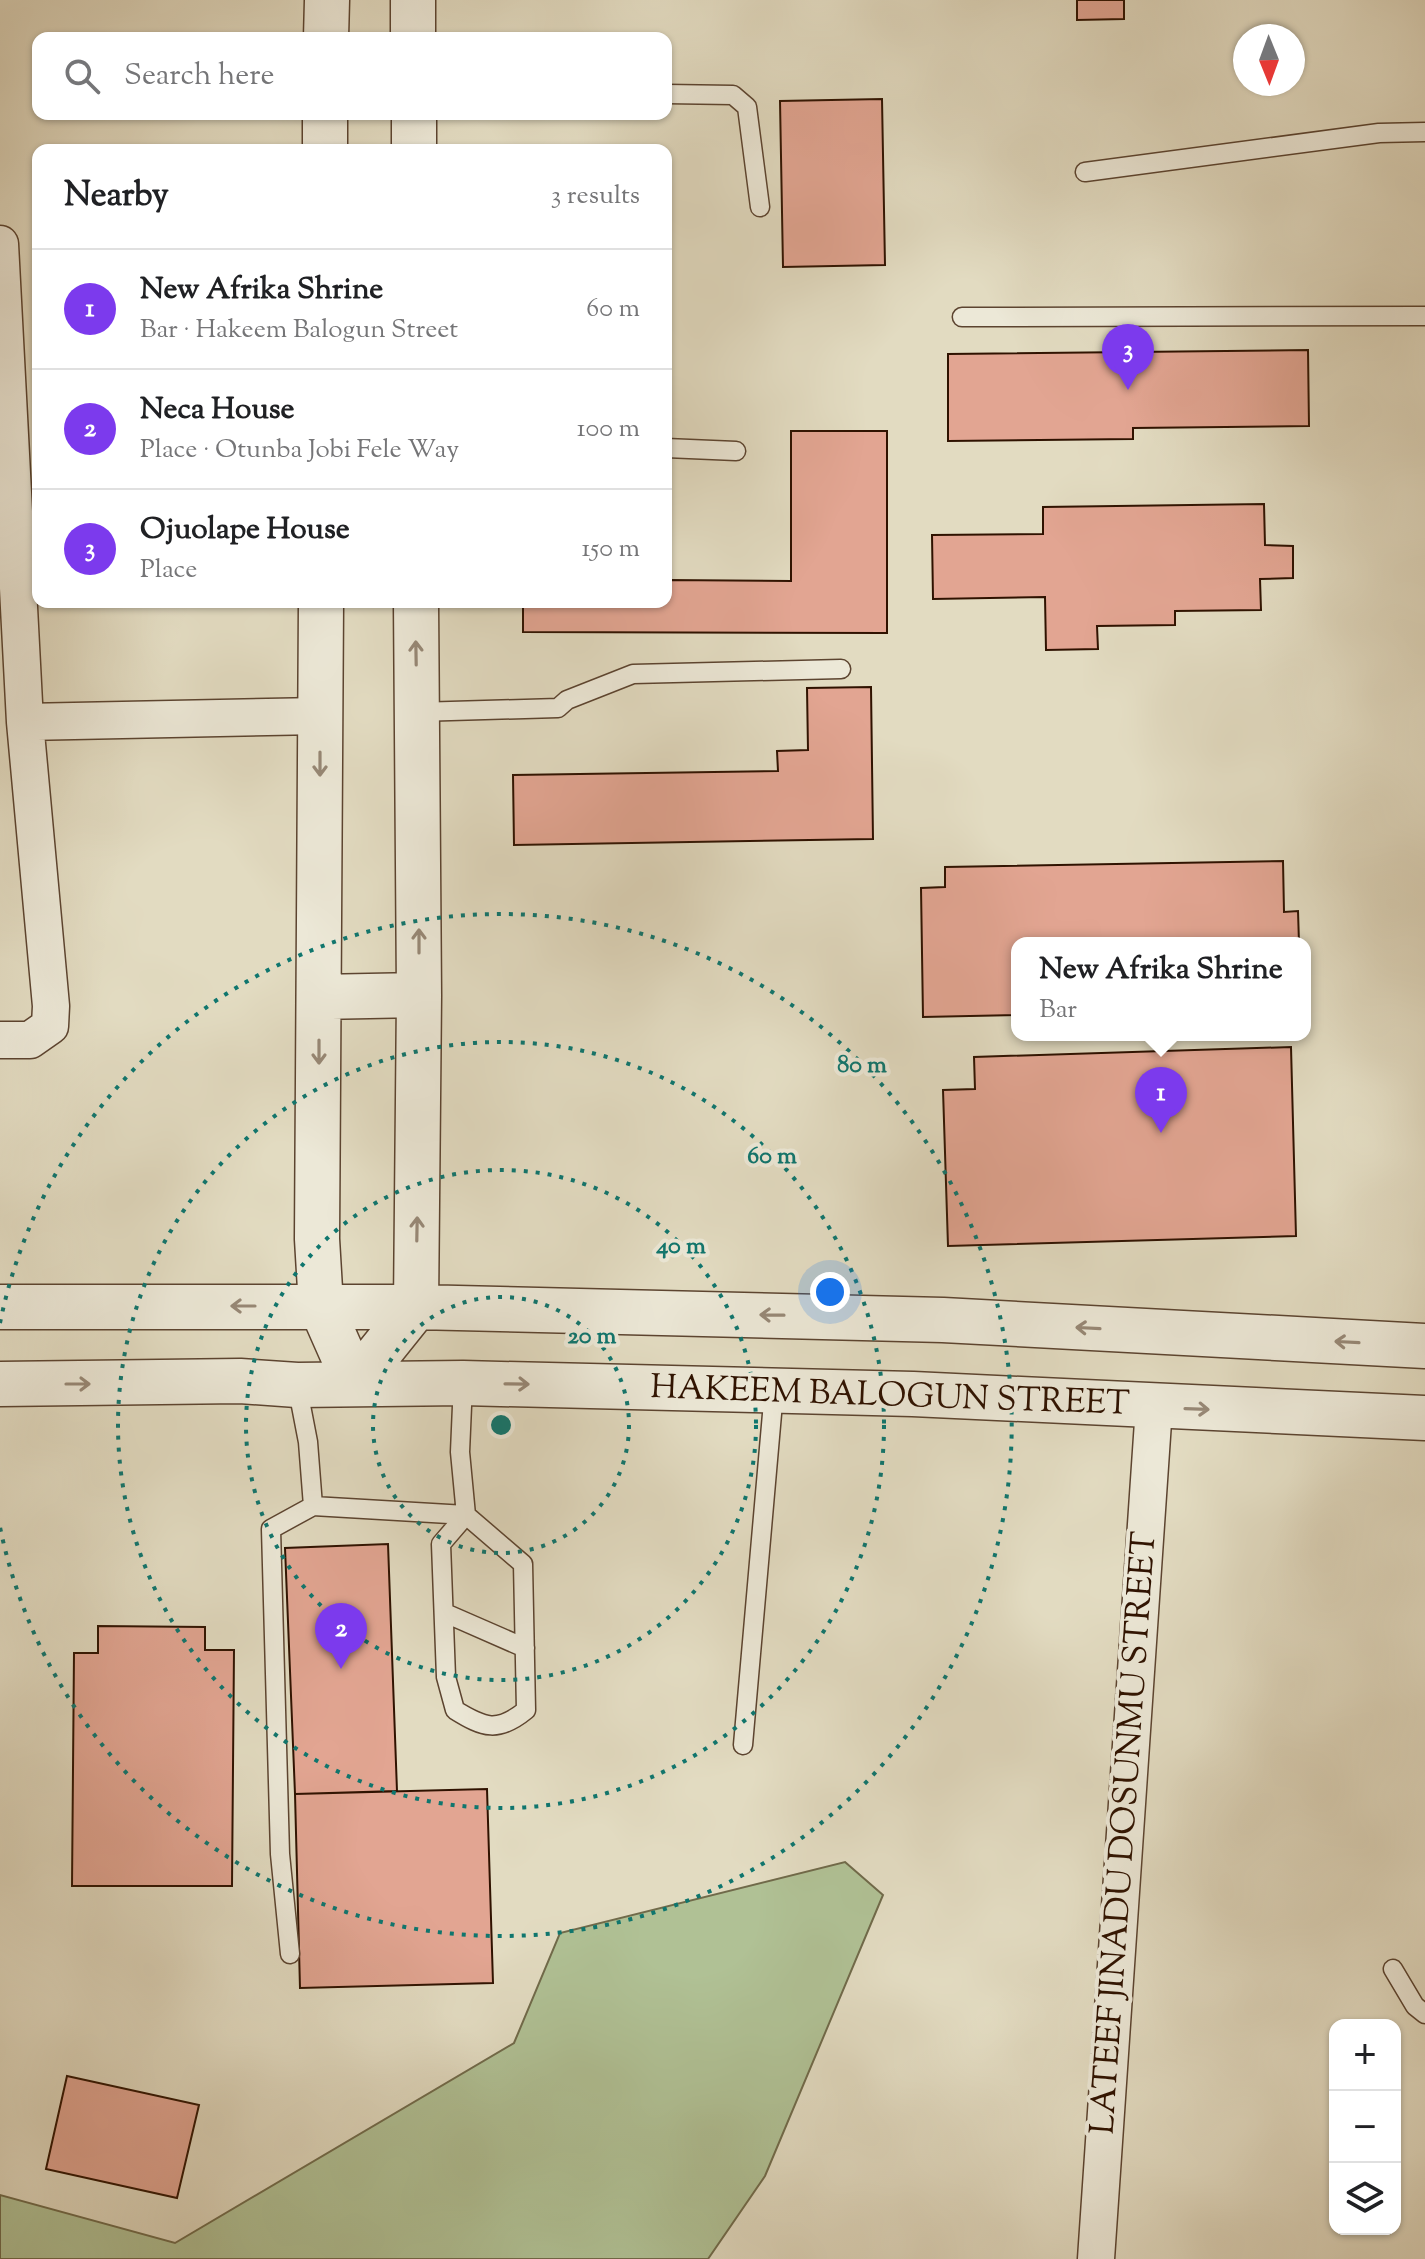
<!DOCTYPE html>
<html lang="en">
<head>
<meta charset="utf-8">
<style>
  :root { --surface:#fff; --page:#f6f6f6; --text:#202124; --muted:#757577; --line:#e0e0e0; --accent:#7c3aed }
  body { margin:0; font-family:"Sorts Mill Goudy",serif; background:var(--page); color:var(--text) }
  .controls { position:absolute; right:24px; bottom:24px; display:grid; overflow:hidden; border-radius:16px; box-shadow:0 2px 6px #0004 }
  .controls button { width:72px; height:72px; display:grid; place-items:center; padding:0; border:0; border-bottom:2px solid var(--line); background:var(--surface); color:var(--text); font:40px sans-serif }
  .compass { position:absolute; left:1233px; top:24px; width:72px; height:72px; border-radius:50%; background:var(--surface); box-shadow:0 2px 6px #0004; rotate:179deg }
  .you { position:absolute; left:830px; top:1292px; width:28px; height:28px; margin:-20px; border:6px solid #fff; border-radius:50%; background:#1a73e8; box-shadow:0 0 0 12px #1a73e833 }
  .badge { display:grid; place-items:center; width:52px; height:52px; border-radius:50%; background:var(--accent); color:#fff; font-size:26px; font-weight:700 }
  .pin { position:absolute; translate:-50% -66px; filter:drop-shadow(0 2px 4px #0008) }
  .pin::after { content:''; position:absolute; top:42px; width:28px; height:24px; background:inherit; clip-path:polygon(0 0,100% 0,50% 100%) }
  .popup { position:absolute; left:1011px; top:937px; width:300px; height:104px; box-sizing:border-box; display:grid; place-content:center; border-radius:16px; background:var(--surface); filter:drop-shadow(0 2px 6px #0005); font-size:26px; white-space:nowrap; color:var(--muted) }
  .popup b { font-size:30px; color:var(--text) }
  .popup::after { content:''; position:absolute; left:50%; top:100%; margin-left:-16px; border:16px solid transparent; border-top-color:var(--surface) }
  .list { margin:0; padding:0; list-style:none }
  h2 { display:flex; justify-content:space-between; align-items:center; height:104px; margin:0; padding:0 32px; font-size:34px }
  h2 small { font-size:26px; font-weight:400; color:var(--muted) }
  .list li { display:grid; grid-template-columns:52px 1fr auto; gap:24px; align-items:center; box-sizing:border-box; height:120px; padding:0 32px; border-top:2px solid var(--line) }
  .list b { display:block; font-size:30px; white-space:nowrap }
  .list p { margin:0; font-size:26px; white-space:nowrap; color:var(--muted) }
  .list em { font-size:26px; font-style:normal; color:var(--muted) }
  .icon { flex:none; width:44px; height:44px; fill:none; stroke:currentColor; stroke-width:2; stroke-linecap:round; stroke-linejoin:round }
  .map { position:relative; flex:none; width:1425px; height:2259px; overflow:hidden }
  .search { position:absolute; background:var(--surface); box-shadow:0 2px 6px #0004; left:32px; top:32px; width:640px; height:88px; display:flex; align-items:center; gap:20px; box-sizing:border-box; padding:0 28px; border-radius:16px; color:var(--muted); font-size:30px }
  .panel { position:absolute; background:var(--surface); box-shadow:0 2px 6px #0004; left:32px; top:144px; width:640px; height:464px; border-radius:16px }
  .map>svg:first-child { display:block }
  .green { fill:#b0c195; stroke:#706a4a; stroke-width:2 }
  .building { fill:#e2a592; stroke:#2f1200; stroke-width:2 }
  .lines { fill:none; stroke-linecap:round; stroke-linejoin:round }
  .service-casing { stroke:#5c4430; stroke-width:21 }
  .minor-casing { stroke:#5c4430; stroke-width:39 }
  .tertiary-casing { stroke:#5c4430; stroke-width:47 }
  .service { stroke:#ece8d7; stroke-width:18 }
  .minor { stroke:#ece8d7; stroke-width:36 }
  .tertiary { stroke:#ece8d7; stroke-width:44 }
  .oneway { stroke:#978876 }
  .ring { fill:none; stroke:#0f766e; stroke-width:4; stroke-dasharray:4 8 }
  .labels { text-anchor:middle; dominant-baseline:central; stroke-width:8; stroke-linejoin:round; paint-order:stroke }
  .street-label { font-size:34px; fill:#2f1200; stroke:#ece8d7 }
  .centre { fill:#0f766e; stroke:#ece8d7; stroke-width:4 }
  .ring-label { font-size:24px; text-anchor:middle; font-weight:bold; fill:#0f766e; stroke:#ece8d7; stroke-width:8; stroke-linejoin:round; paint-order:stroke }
</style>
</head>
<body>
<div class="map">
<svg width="1425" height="2259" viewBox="0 0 1425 2259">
  <rect width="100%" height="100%" fill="#e2dbc1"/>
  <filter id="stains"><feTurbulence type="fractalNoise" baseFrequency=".0025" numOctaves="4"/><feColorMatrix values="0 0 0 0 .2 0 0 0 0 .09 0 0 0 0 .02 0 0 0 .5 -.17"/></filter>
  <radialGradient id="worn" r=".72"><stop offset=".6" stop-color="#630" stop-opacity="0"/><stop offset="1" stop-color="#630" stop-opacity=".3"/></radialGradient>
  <path class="green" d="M845,1862l38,33 -118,281 -57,83h-708v-64l175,48 339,-200 46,-110z"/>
  <path class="building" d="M1077,0h47v19l-47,1z
    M882,99l3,166 -102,2 -3,-166z
    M1308,350l1,76 -176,2v11l-185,2v-87z
    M791,431h96v202l-364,-1v-30h143v-22l125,1z
    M1264,504l1,41 28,1v32l-33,1 1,31 -86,1v14l-78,1 1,23 -52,1 -1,-53 -112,2 -1,-64 111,-1v-27z
    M871,687l2,152 -359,6 -1,-70 265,-4 -1,-20 31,-1 -1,-62z
    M1283,861l1,51 14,-1 1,32h-282v72l-94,2 -2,-129 24,-1v-20z
    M1291,1047l5,189 -348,10 -5,-156 32,-1 -1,-32z
    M388,1544l9,247 -102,3 -10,-246z
    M98,1626l107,1v23h29l-2,236h-160l2,-233h24z
    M487,1789l6,194 -193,5 -5,-194z
    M67,2076l132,29 -22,93 -131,-29z"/>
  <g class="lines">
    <g class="service-casing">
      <path id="service" d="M666,94l67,1 14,12 13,100
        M1085,172l294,-39 46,-1
        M962,317l463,-1
        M666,448l70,3
        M417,712l141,-4 9,-8 66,-26 208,-5
        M313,1506l153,9 -25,29 5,133 9,33c29,18 43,23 71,0l-3,-146 -57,-49 -6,-63 3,-69
        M445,1613l80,35
        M743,1745l31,-354
        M290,1954l-10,-100 -9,-325 42,-23 -5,-64 -11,-57
        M1393,1969l22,37 10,8"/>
    </g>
    <g class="minor-casing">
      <path id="minor" d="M0,244l25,478 26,284 -1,20 -20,14h-30
        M25,722l295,-6
        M1096,2259l58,-852"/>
    </g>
    <g class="tertiary-casing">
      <path id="tertiary" d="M413,0v38
        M326,38l1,-38
        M414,114v36
        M325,150v-36
        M321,602l-4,637 4,67 34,77
        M319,997l100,-2
        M0,1307h416l527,13 482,26
        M355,1383l61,-76 3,-312 -3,-393
        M0,1384l240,-3 57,4 166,-2 450,11 512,24"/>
    </g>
    <use href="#service" class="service"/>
    <use href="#minor" class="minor"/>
    <use href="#tertiary" class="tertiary"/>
  </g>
  <defs><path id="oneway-shaft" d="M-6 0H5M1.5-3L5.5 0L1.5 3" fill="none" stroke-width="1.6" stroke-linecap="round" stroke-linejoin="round" transform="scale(2)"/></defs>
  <g class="oneway">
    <use href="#oneway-shaft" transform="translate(416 653) rotate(-91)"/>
    <use href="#oneway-shaft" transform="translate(320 764) rotate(90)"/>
    <use href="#oneway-shaft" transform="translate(419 941) rotate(-90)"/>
    <use href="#oneway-shaft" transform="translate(319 1052) rotate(90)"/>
    <use href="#oneway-shaft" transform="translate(417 1229) rotate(-89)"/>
    <use href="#oneway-shaft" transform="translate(243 1306) rotate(-180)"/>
    <use href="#oneway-shaft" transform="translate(772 1315) rotate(-179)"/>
    <use href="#oneway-shaft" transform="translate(1088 1328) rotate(-177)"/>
    <use href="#oneway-shaft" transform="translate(1347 1342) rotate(-177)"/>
    <use href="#oneway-shaft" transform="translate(78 1384)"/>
    <use href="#oneway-shaft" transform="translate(517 1384) rotate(1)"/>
    <use href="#oneway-shaft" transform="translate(1197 1409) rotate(2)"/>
  </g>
  <g class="ring">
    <circle cx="501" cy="1425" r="128"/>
    <circle cx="501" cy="1425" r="255"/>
    <circle cx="501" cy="1425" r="383"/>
    <path d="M0 1323A511 511 0 1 1 0 1527"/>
  </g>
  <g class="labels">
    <g class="street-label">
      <text transform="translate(890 1397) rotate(2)">HAKEEM BALOGUN STREET</text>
      <text transform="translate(1125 1833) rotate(-86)">LATEEF JINADU DOSUNMU STREET</text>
    </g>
  </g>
  <circle cx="501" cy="1425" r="12" class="centre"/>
  <g class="ring-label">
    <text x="862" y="1072">80 m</text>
    <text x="772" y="1163">60 m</text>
    <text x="681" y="1253">40 m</text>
    <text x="592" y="1343">20 m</text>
  </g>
  <rect width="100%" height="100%" filter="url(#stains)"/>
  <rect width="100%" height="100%" fill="url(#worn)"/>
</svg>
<div class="controls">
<button>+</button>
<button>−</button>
<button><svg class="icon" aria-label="layers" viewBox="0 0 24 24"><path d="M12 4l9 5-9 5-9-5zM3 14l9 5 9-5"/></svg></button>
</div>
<svg class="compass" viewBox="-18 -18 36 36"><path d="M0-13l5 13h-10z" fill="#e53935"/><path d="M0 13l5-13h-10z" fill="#757577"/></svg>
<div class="you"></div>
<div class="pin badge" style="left:1161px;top:1133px">1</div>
<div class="popup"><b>New Afrika Shrine</b>Bar</div>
<div class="pin badge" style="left:341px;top:1669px">2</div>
<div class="pin badge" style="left:1128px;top:390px">3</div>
<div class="search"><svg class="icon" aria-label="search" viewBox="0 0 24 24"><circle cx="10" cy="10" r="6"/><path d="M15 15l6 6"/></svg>Search here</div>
<section class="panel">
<h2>Nearby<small>3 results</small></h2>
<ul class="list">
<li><span class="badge">1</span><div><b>New Afrika Shrine</b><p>Bar · Hakeem Balogun Street</p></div><em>60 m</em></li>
<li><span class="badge">2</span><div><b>Neca House</b><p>Place · Otunba Jobi Fele Way</p></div><em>100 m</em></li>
<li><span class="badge">3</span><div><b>Ojuolape House</b><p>Place</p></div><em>150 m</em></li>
</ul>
</section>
</div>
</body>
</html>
